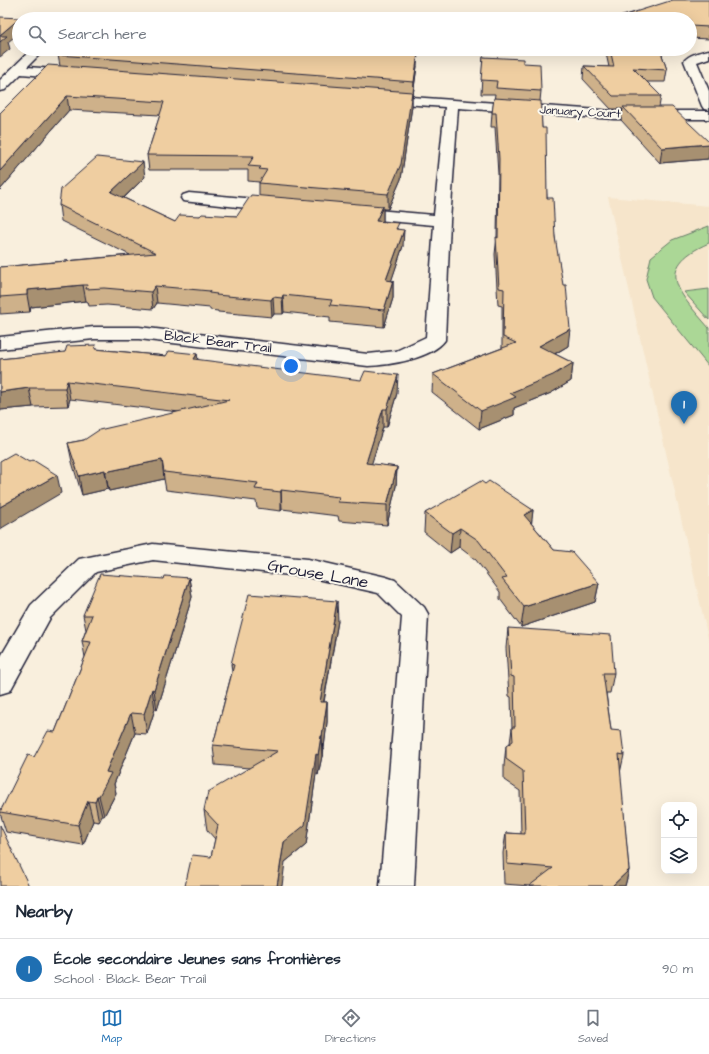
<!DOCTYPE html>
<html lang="en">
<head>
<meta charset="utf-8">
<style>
  :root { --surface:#fff; --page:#f2f2f3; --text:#1f2937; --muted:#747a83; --line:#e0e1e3; --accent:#1f6fb2 }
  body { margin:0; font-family:"Architects Daughter",sans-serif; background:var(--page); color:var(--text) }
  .controls { position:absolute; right:12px; bottom:12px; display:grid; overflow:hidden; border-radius:8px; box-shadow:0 4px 16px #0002 }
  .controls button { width:36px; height:36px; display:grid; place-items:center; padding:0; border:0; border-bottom:1px solid var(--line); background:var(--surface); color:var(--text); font:20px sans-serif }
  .you { position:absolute; left:291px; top:366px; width:14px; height:14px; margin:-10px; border:3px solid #fff; border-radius:50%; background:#1a73e8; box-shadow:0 0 0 6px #1a73e833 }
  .badge { display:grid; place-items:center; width:26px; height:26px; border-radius:50%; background:var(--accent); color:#fff; font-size:13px; font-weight:700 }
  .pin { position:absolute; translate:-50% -33px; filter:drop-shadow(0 1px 2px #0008) }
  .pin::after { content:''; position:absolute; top:21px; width:14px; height:12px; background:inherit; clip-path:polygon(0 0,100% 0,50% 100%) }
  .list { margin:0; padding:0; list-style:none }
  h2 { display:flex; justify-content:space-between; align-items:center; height:52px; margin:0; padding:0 16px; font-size:17px }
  h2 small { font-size:13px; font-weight:400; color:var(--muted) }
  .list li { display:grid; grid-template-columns:26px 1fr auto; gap:12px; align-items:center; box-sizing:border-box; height:60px; padding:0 16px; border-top:1px solid var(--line) }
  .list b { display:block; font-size:15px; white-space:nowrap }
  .list p { margin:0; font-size:13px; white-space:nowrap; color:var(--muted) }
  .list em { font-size:13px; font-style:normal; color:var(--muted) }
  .icon { flex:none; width:22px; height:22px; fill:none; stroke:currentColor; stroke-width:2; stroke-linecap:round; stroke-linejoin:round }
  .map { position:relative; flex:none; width:709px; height:886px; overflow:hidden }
  .search { position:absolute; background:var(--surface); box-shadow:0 4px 16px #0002; left:12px; right:12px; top:12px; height:44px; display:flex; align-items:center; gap:10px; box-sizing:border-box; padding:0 14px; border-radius:22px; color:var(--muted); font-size:15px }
  .sheet { height:112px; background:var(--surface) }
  nav { display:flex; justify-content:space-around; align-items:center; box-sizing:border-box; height:56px; border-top:1px solid var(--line); background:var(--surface); font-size:11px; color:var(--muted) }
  nav a { display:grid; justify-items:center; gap:2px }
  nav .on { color:var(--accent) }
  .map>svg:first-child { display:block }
  .built { fill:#f6e5cb }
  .green { fill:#abd796; stroke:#667c68 }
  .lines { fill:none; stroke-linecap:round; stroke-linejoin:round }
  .minor-casing { stroke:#22223b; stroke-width:3 }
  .minor { fill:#fbf7ec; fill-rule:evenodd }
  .wall { fill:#ceb18a; stroke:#22223b }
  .shaded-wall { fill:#a79071; stroke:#22223b }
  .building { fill:#efcea1; stroke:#22223b }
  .labels { text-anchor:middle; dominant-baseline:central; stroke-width:4; stroke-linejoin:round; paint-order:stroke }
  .far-street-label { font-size:12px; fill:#22223b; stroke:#fbf7ec }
  .street-label { font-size:14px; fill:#22223b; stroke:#fbf7ec }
  .near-street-label { font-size:17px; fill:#22223b; stroke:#fbf7ec }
</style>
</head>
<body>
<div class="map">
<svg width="709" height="886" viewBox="0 0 709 886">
  <rect width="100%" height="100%" fill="#f9efdd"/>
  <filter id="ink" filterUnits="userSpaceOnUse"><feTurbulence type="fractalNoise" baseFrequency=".025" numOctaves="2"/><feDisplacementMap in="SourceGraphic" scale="8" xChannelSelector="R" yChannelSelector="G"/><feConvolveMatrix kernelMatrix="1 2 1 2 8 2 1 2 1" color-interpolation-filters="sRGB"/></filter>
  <g filter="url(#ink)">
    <path class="built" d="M608,197l101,9v436z"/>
    <path class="green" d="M709,226v17c-58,25 -28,52 0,85v39l-57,-70 -6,-18 5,-22 21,-17z
      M709,289v31l-25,-28z"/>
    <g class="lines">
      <g class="minor-casing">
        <path id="minor" d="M32,49h13l-18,18 43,3 4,1 2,3 -2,3 -4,1 -49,-4 -16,16 -5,1v-11z
          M709,50v8l-12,4 12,29v19l-5,-1 -2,-3 -18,-45c6,-7 16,-9 25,-11z
          M382,95l232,16h95v8h-95l-156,-11 -8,113 -5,119c-14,19 -55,25 -77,26l-229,-27h-45l-94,10v-12l94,-10h45l229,27 28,-3 30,-14 8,-112 -80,-7 -6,-2 -2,-3 2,-3 6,-2 80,7 11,-108 -68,-5 -2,-3 2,-3z
          M189,193l87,8 6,2 2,3 -2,3 -6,2 -93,-10 -2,-3 2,-3z
          M153,544l155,15 78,18 9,3 29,27 4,7 -14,272h-34l22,-269 -24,-24 -70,-16 -155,-17 -57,12 -46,46 -40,73 -10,3v-36l31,-53 48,-46z"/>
      </g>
      <use href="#minor" class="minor"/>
    </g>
    <path class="wall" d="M709,0v39l-19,-1v-19z
      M336,49v1l81,16 -4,29h-1v11l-11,73 -13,30h-5v13l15,7 5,17 -12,35h2v17l-9,29 -54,-5v-5l-46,-5 -1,2h-9l-2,3 -54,-5v-1l-8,-1v-2l-53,-5 -4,6 -46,-4 -18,1 -1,-4 -2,-1 -55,6 -1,5 -30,2v-47l130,-12 -69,-34 -2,-16 86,-28 -21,21 51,24 25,-6h37l22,-21v-13l-11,-1v-11h-99l-2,-15 13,-40 -91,-5 -69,80v-77l60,-47 -2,-11z
      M605,49h55l7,21 -2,12h-19l15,14 -2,11 49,52 -48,4 -39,-43 2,-11h-12l-28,-30 1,-13 25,1z
      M483,57l40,6 18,28 -1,10 7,97 8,39 13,109 -13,8 18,9 -2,18 -20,12 -37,15v7l-35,14 -47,-37 1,-18 69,-26v-42l-4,-1 -3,-51 2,-17 1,-63 -3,-47h-4l1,-14 3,-19h-14z
      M96,349l70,7 31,-2 1,6 199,33 -10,34h-4l-12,37 26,3 -1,19 -9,39 -48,-4 -1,-5 -56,-7 -1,2 -24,-3 -1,-7 -90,-11 -2,-11 -55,12 -1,-2 -26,6 -10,-33 -4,-19 16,-3 95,-28 -109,-13 -2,7 -35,1 -33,3v-51z
      M485,484l48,26 -2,13 23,27 45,33 -4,19 -74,25 -21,-28v-7l-24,-32 -17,-13 -9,6 -26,-21 1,-19z
      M189,578l3,19 -35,113 -2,-1 -8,25 -12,-1 -21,51 2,9 -12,23h-2l-3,6 -6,-1 -10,24 -77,-13 -6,-19v-2l34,-54 21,-25 30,-75 -3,-16 4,-11 -3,-15 81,-36z
      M338,621l-14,81h3v20l-4,34h-1l-4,19 -2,-1 -10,71 -21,17 -74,-5 4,-18 -8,-9 -3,-20 45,-42 -34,-3 -2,-20 19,-73 -1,-8z
      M508,628l106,45 -4,20h-4l5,37 13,25 -4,18 9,97 -4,16h-96l-25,-2 -1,-31 3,-20 15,1 -1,-43 -16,-11v-14l2,-20 4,-3 2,-15 -1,-31 -2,-1 -3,-48z"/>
    <path class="shaded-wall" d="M20,18v1h-1v14l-11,9 2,7 -10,8v-22z
      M418,53l-1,13 -4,29 1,-13z
      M412,92v14l-11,73 -13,30v-15z
      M67,96l2,14 -69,80v-19z
      M709,144v10l-1,5 -48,4 2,-15z
      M143,162l2,15 -31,30 -3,-15z
      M383,206v16l-7,-1z
      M404,230l-1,16 -17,51v-17z
      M393,281v17l-9,29v-17z
      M83,285l3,16 -55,6 -1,5 -3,-17v-5z
      M155,286l2,17 -4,6 -2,-17z
      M283,295l1,17 -1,2 -1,-16z
      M273,297l1,17 -2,3 -1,-17z
      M570,329l-2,17 -31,18 2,-18z
      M197,354l2,17 -5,-12z
      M573,363l-2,18 -20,12 -37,15v7l-35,14 2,-18 29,-18z
      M398,375l-1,18 -10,34v-18z
      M67,381l3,18 -2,7 -3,-18z
      M29,388l4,19 -33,3v-18z
      M383,409v18l-17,55v-19z
      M162,460l2,19 -55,12 -4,-19z
      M397,467l-1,19 -9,39v-20z
      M105,470l3,19 -26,6 -3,-19z
      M57,475l4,18 -61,36v-22z
      M281,490l1,19 -1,2z
      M533,510l-2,19 -7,-14z
      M460,528l-1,19 -9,6 2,-20z
      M189,578l3,19 -35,113 -3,-20z
      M599,583l-4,19 -74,25 3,-20z
      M337,601l1,20 -18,101v-20z
      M152,689l3,20 -8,25 -3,-20z
      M327,702v20l-4,34 -1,-20z
      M131,713l4,20 -21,51 2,9 -12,23 -5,-20 7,-24z
      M321,736l1,20 -4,19v-20z
      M316,754v20l-10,71 -21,17 -3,24h-5l7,-44z
      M97,796l5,20 -3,6 -4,-20z
      M88,801l5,20 -10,24 -5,-20z
      M629,870l-4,16h-13z"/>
    <path class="building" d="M673,0h36v27l-19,-1v-7h-77z
      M0,17l20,1 -20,17z
      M0,36h7l-7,6z
      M64,49h271v1l83,3 -4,29 -356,-27z
      M610,49h50l7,21 -34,-2 28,28h-48l-29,-30 30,1z
      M483,57l40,2v4l17,1 1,27 -45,-3 1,-7 -16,-1z
      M48,65l364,27 -11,72 -13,30 -129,-11 8,-13 -8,-1 2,-2 -13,-1 6,-10 -107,-1 17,-53 -97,-6 -67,75v-58z
      M494,98l47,3 1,27h4l1,70h6l2,39 8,48h3l4,44 -31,17 34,17 -20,12 -43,18 6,4 -35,14 -48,-37 83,-31 -13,-6 1,-48 -5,-1 -3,-51 2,1 1,-79 -3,-46h-4z
      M623,107h49l37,35v2l-47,4z
      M97,157l46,5 -32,30 64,30 5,-7 20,1 2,-2 35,2 14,-21 132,11 -7,15 23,2 -3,6 8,1 -18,50 7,1 -9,29 -54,-5 2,-5 -49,-5 -1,3 -9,-1 -2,3 -55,-5 1,-1 -8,-1 1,-2 -55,-5 -4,6 -47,-4 -18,1 1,-4h-4l-56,5v5l-27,2v-30l156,-14 -97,-48 2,-16z
      M96,345l-1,4 71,7 3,-5 28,3 -3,5 167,21 4,-9 33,4 -11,34h-4l-17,54 31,4 -10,38 -49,-3 1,-5 -58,-7v2l-26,-3 3,-6 -94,-11 -2,-12 -57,12v-2l-26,6 -11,-33 16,-3 15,-10 130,-30 -162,-19 -2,7h-36l-29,4v-33l65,-7 2,-6z
      M14,453l15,9 4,-2 24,15 -57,32v-46z
      M481,481l4,3 4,-3 44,29 -9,5 30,35 18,2 27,31 -75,24 -22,-28 5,-1 -29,-38 -18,-12 -8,5 -27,-20z
      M100,574l64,5 1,-3 24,2 -35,112 -2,-1 -8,25 -13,-1 -25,59 5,1 -12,23h-2l-2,6 -7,-1 -10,24 -78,-13 28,-57 6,2 14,-26 7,1 36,-90 -9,-1 10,-26h-9z
      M249,594l88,7 -17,101h7l-5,34h-1l-3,19 -2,-1 -11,71 -21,17 -7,44h-92l7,-31 19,2 7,-32 -14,-15 4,-18 70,-41 -65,-6 21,-80 -3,-1z
      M508,628l103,7 3,38h-11l8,57 10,1 3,24 -5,-1 10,116 -17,16h-83l24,-18 -46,-4 -1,-31 19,1 -2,-63 -17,-12v-13l7,-5 -1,-14h3l-1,-50 -3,-1z
      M0,825l29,61h-29z"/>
  </g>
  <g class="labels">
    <g class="far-street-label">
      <text transform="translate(580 112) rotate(3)">January Court</text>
    </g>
    <g class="street-label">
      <text transform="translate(218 342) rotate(7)">Black Bear Trail</text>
    </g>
    <g class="near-street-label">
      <text transform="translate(318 574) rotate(10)">Grouse Lane</text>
    </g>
  </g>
</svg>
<div class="controls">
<button><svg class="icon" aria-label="locate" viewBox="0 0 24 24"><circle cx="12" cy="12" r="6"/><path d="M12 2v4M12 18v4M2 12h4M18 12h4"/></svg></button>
<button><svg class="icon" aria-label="layers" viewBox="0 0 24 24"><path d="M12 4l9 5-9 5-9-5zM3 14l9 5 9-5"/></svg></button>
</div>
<div class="you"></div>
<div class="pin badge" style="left:684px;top:424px">1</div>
<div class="search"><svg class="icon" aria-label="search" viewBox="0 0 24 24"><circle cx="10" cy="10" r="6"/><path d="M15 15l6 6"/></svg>Search here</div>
</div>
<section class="sheet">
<h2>Nearby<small></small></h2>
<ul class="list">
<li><span class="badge">1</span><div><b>École secondaire Jeunes sans frontières</b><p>School · Black Bear Trail</p></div><em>90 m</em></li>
</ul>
</section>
<nav>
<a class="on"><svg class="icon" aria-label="map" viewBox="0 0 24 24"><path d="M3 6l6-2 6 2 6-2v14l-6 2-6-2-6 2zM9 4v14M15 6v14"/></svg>Map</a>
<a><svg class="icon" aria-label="directions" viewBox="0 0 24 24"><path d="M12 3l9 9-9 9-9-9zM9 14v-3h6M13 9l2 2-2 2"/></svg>Directions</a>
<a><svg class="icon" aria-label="saved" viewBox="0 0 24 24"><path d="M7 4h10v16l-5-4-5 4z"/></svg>Saved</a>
</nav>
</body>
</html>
